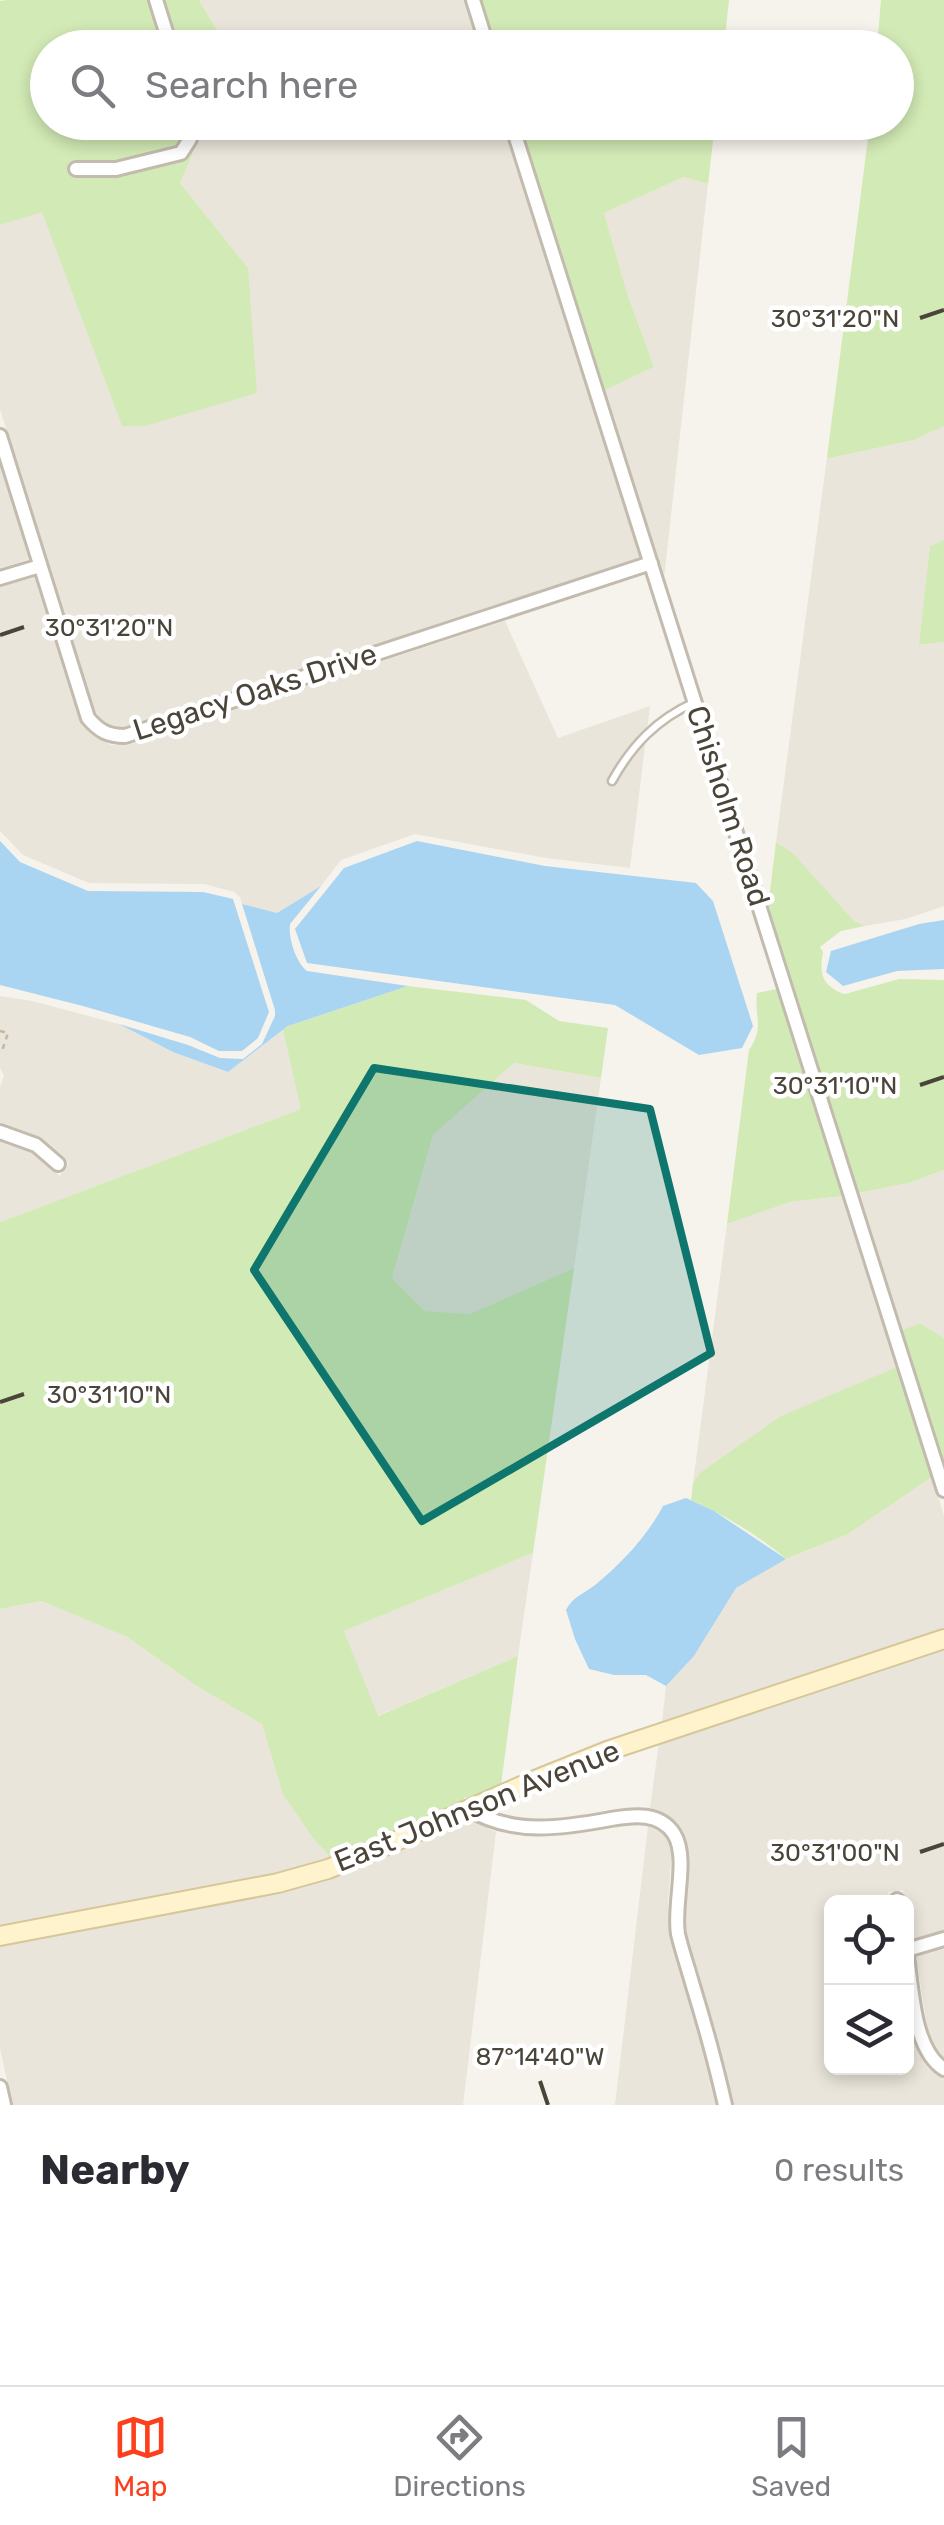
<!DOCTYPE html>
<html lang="en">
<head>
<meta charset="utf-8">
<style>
  :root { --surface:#fff; --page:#f7f7f7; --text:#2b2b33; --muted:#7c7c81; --line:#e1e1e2; --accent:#fc3f1d }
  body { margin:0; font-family:Rubik,sans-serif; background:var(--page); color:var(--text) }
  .controls { position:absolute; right:30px; bottom:30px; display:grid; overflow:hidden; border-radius:15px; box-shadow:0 5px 15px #0003 }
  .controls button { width:90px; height:90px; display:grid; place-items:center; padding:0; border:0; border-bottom:2px solid var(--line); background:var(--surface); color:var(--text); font:50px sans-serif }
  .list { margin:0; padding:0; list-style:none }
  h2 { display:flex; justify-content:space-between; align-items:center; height:130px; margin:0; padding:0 40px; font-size:42px }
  h2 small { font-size:32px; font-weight:400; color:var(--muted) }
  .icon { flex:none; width:55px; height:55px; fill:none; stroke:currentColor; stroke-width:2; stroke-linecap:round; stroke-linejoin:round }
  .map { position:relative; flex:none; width:944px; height:2105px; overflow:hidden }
  .search { position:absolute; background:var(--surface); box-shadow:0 5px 15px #0003; left:30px; right:30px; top:30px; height:110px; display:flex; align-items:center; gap:25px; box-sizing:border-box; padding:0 35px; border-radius:55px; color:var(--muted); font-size:38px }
  .sheet { height:280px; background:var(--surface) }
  nav { display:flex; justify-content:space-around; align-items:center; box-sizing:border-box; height:140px; border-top:2px solid var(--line); background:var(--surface); font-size:28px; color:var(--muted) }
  nav a { display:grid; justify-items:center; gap:5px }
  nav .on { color:var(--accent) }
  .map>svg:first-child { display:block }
  .residential { fill:#eae5da }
  .green { fill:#d2eab5 }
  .water { fill:#a9d4f2 }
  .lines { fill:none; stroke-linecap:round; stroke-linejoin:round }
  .lane-casing { stroke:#c2bbae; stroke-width:11 }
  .street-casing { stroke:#c2bbae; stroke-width:18 }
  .secondary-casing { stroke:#d6c79b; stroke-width:22 }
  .path { stroke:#c4b79f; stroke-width:2.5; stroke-dasharray:5 5; stroke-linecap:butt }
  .lane { stroke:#fff; stroke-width:6 }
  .street { stroke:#fff; stroke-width:12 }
  .secondary { stroke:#fff3cd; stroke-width:18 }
  .marked { fill:#0f766e; fill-opacity:0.2; stroke:#0f766e; stroke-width:8; stroke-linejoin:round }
  .ticks { fill:none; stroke:#4b4439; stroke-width:4 }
  .labels { text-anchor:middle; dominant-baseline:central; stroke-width:9; stroke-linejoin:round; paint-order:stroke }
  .street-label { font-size:30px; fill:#4b4439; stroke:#fff }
  .ticks-label { font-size:25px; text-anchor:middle; fill:#4b4439; stroke:#fff; stroke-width:9; stroke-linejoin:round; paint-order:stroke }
</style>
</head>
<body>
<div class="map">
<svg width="944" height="2105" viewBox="0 0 944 2105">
  <rect width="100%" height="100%" fill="#f6f3ec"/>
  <path class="residential" d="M199,0h266l15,47h-264l2,-15z
    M206,123h297l138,434 -517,170h-12l-10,-5 -7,-8 -95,-305v-184l42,-14 80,214 126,-157 -68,-85z
    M684,177l24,7 -44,394 -59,-188 49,-23 -27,-74 -23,-80z
    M944,426v114l-14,6 -10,99 24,-3v264l-38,13 -41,7 -11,-5 -60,-67 -18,-12 51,-385 3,1 84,-18z
    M0,463l30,96 -30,9z
    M35,577l45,143 15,17 16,8h17l377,-124 53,117 92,-32 -20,162 -84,-10 -131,-24 -74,26 -20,26 -44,27 -35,-9 -2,-7 -6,-5 -30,-8 -115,-1 -66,-28 -23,-24v-244z
    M0,996l32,5 87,23 54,28 55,20 55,-42 19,79 -302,113v-81l32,12 28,23 9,-13 -29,-25 -40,-16v-35l4,-11 -4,-8z
    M514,1063l87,15 -27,190 -104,46 -45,-3 -33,-33 41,-143z
    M944,1170v168l-24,-15 -18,7 -44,-137 51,-10z
    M843,1196l54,171 -35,16 -162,90 -7,10 34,-259 63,-22z
    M932,1477l12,39v113l-282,93 4,-36 28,-30 42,-68 46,-27 66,-27z
    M533,1553l-15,103 -141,60 -33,-85z
    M42,1601l85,36 71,50 64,37 21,71 30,43 18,20 -56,17 -275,52v-318z
    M944,1648v282l-31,9 -10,-49 -15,2 2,10h-58v166h74l1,-69 5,36 6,17 10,16 16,11v26h-211l-8,-37 -39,-136 -2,-25 4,-42 -1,-22 -6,-13 -11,-12 -20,-10 9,-66z
    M469,1819l27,13 -33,273h-451l-12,-57v-103l281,-53 49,-15 45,-16z
    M648,1826l13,6 7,7 4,9 -4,56 3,31 39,136 7,34h-102z
    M944,1949v110l-12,-16 -4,-12 -12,-74z"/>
  <path class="green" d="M7,0h192l19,32 -2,15 -168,1v74l158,1 -26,60 68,85 9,125 -112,33h-23l-80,-214 -42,13v-224z
    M481,0h248l-5,47 -228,1z
    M881,0h63v426l-30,14 -84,18 -3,-1 43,-334 26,-1v-74l-19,-1z
    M520,123h195l-7,61 -24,-7 -80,36 23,80 27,74 -49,23z
    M944,540v102l-25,3 11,-99z
    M776,842l18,12 60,67 11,5 -24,5 -21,16 3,5c-4,22 -1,34 22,42l54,-15 45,1v190l-35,13 -51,10 -90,-286z
    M408,986l118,14 33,21 49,7 -7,50 -87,-15 -81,72 -41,143 33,33 45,3 104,-46 -41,285 -189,78 34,85 140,-60 -17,129 -32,14 -4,-2 -2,5 -132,56 -18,-20 -30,-43 -21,-71 -64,-37 -71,-50 -85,-36 -42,8v-387l301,-113 -18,-79 5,-4z
    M777,989l66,207 -53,6 -63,22 22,-174c16,-24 5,-31 8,-57z
    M920,1323l24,15v126l-42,-134z
    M897,1367l35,110 -84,57 -62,25c-28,-24 -62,-44 -95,-59l2,-17 7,-10 79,-56z"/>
  <path class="water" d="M0,841l20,21 68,29 115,1 30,7 36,113 -11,26 -16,13h-23l-29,-14 -107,-31 -83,-21z
    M417,841l128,25 151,17 17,18 40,125 -11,22 -43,7 -84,-50 -308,-42 -12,-34 49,-61z
    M321,886l-31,38c-2,14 6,38 17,47l101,15 -120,40 -60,46 -55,-20 -54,-28 69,21 32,13 23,1 19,-15 13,-28v-6l-33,-106 35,9z
    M944,920v49l-47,2 -54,15 -17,-14 5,-21 88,-27z
    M686,1498l28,13 72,48 -50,29 -42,68 -28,30 -20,-11h-32l-25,-6 -14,-30 -9,-29c7,-14 18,-16 29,-25 26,-21 53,-50 68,-79z"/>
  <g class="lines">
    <g class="lane-casing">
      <path id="lane" d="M612,781c20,-36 45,-62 83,-79"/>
    </g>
    <g class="street-casing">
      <path id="street" d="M156,0l15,48
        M473,0l15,48
        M511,122l433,1368
        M76,169h40l65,-16 9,-14 1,-17
        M0,436l88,282c11,13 20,18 37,18l526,-173
        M0,578l40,-12
        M0,1132l36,13 22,19
        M469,1809c44,27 94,19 142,10 23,-4 49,-7 63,15 15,24 -1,71 4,100 4,17 10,34 15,52 12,39 23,79 32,119
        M897,1900l1,2
        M906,1949c6,35 6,100 38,120
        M907,1950l37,-11
        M0,2087l4,18"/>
    </g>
    <g class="secondary-casing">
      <path id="secondary" d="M0,1936l278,-53 50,-14 43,-17 164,-72 72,-29 337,-112"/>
    </g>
    <path class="path" d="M0,1031l8,2 -6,18 -2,-1"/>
    <use href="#lane" class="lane"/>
    <use href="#street" class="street"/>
    <use href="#secondary" class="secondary"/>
  </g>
  <path class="marked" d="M374,1068l276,41 61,244 -289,168 -168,-251z"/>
  <path class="ticks" d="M920,318l24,-8M0,635l24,-8M920,1085l24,-8M0,1402l24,-8M920,1852l24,-8M540,2081l8,24"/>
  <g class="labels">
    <g class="street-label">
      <text transform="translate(255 692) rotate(-18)">Legacy Oaks Drive</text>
      <text transform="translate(728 806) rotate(72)">Chisholm Road</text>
      <text transform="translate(477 1806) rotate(-22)">East Johnson Avenue</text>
    </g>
  </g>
  <g class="ticks-label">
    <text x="835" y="327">30°31'20"N</text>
    <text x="109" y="636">30°31'20"N</text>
    <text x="835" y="1094">30°31'10"N</text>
    <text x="109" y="1403">30°31'10"N</text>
    <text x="835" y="1861">30°31'00"N</text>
    <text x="540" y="2065">87°14'40"W</text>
  </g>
</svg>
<div class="controls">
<button><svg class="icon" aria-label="locate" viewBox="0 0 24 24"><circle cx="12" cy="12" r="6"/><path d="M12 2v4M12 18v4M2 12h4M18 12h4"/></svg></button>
<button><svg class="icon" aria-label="layers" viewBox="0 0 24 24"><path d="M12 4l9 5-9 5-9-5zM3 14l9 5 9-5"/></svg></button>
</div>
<div class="search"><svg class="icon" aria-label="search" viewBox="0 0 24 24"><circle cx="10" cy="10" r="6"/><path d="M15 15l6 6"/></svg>Search here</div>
</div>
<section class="sheet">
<h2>Nearby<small>0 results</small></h2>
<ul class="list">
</ul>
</section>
<nav>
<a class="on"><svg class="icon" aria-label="map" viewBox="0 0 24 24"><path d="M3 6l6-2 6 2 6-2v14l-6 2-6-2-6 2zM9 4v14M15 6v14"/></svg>Map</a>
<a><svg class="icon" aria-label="directions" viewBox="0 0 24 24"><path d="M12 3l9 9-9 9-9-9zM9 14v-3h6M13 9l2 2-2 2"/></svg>Directions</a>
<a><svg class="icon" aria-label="saved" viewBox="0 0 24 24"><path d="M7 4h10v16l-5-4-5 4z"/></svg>Saved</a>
</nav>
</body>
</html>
